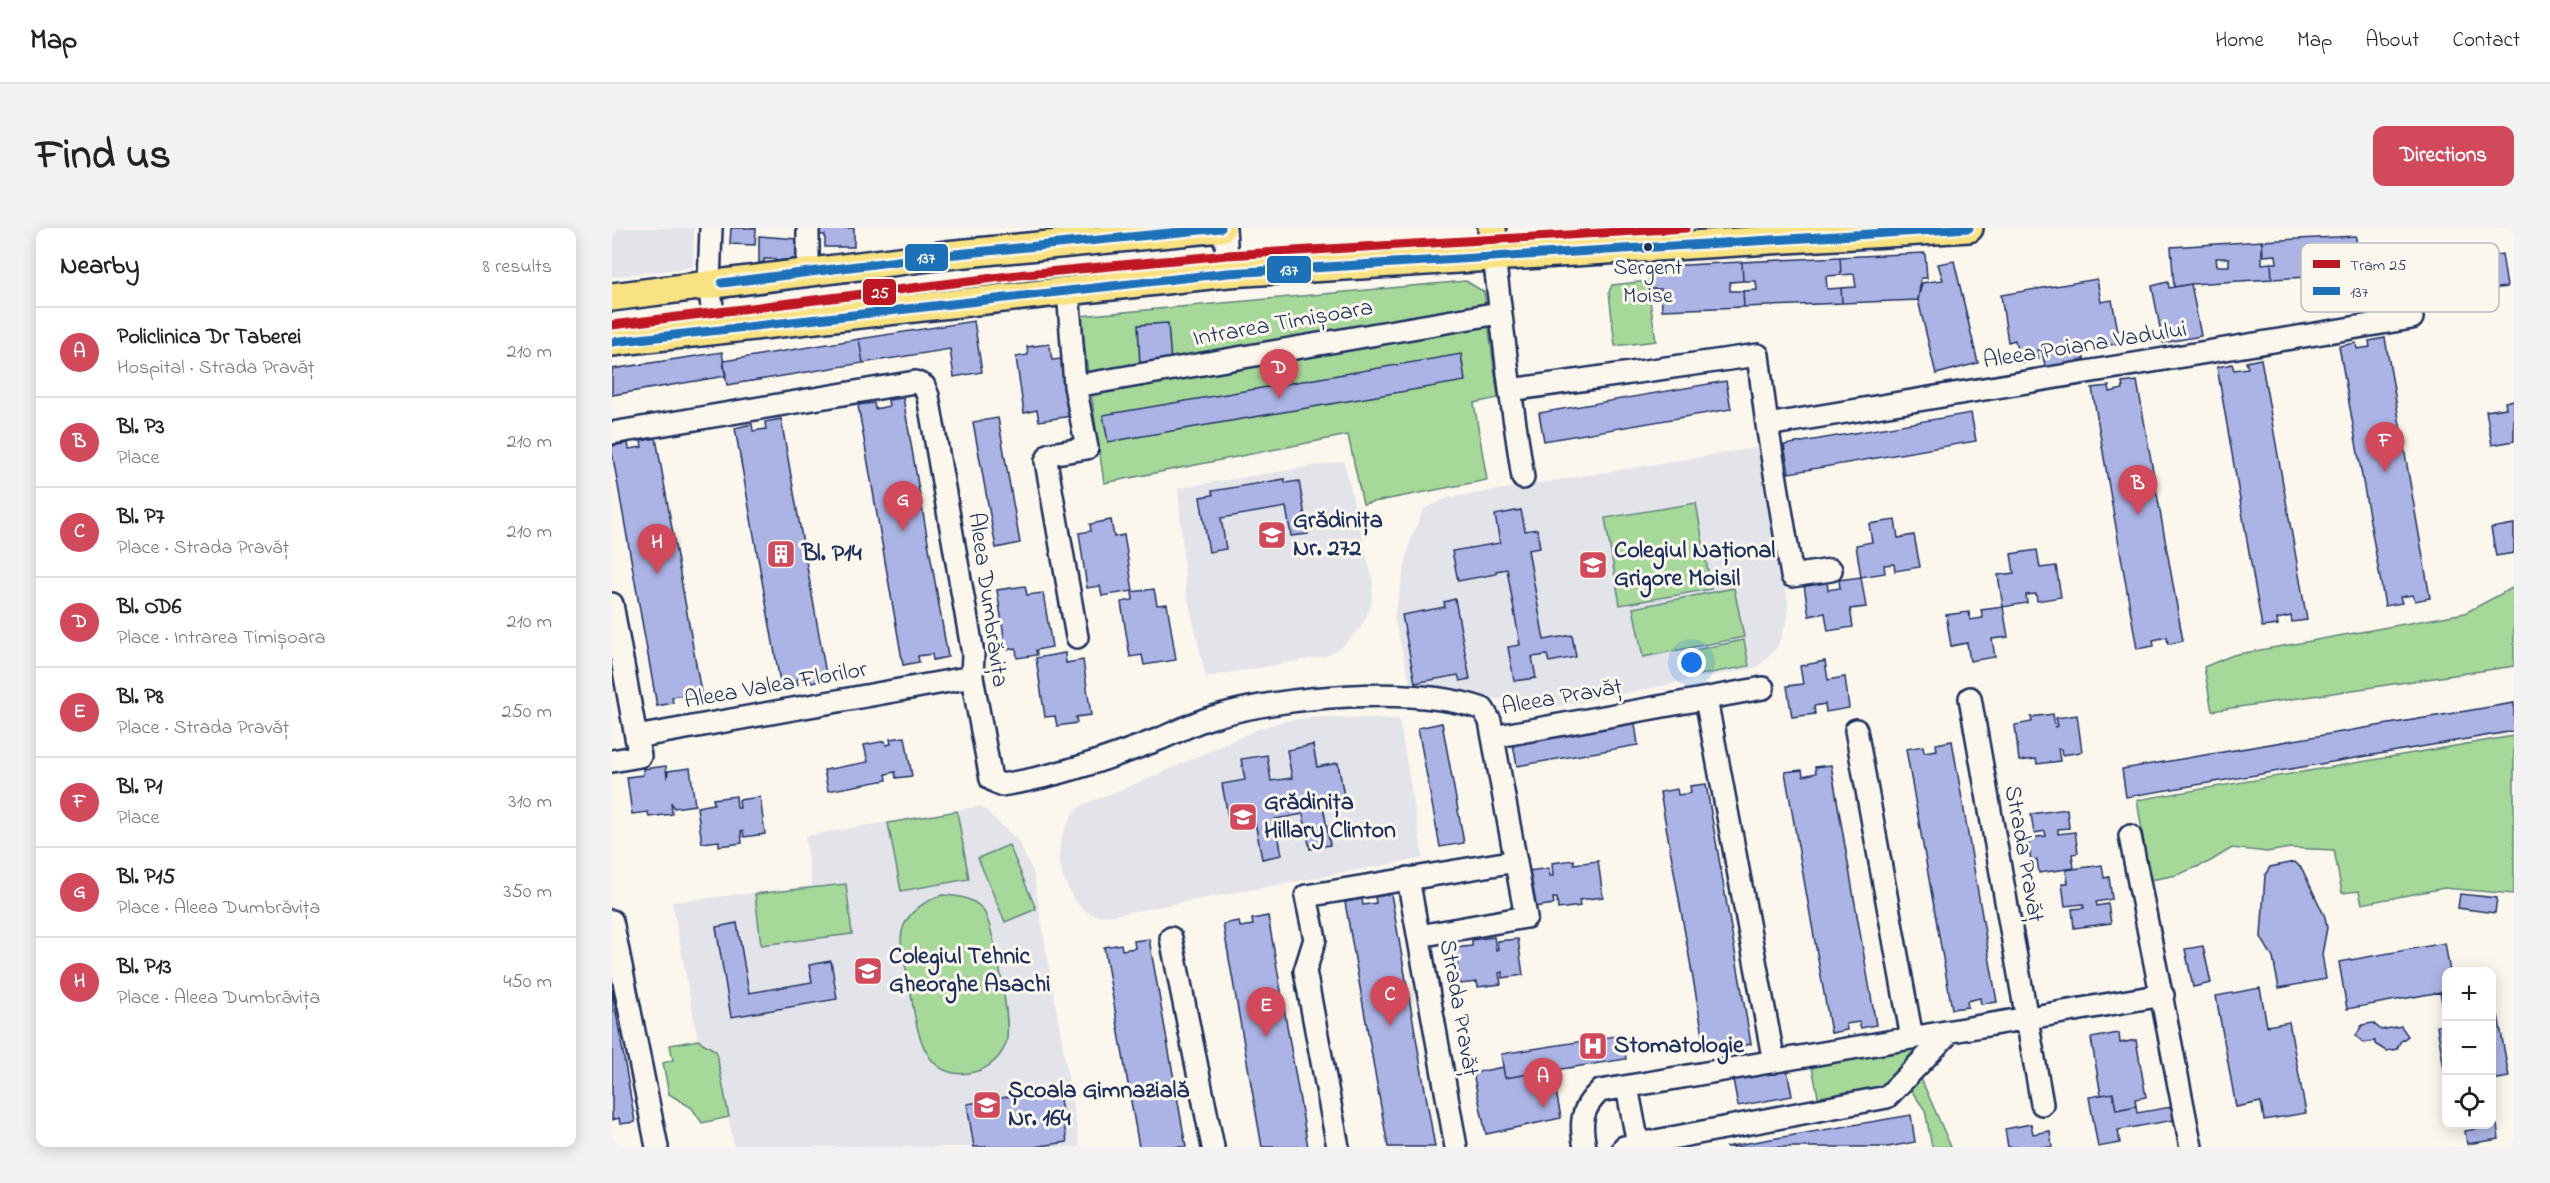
<!DOCTYPE html>
<html lang="en">
<head>
<meta charset="utf-8">
<style>
  :root { --surface:#fff; --page:#f2f2f2; --text:#222; --muted:#767676; --line:#e0e0e0; --accent:#d1495b }
  body { margin:0; font-family:"Indie Flower",sans-serif; background:var(--page); color:var(--text) }
  .controls { position:absolute; right:18px; bottom:18px; display:grid; overflow:hidden; border-radius:12px; box-shadow:0 3px 15px #0003 }
  .controls button { width:54px; height:54px; display:grid; place-items:center; padding:0; border:0; border-bottom:2px solid var(--line); background:var(--surface); color:var(--text); font:30px sans-serif }
  .you { position:absolute; left:1080px; top:435px; width:21px; height:21px; margin:-15px; border:4px solid #fff; border-radius:50%; background:#1a73e8; box-shadow:0 0 0 9px #1a73e833 }
  .badge { display:grid; place-items:center; width:39px; height:39px; border-radius:50%; background:var(--accent); color:#fff; font-size:20px; font-weight:700 }
  .pin { position:absolute; translate:-50% -50px; filter:drop-shadow(0 2px 3px #0008) }
  .pin::after { content:''; position:absolute; top:32px; width:21px; height:18px; background:inherit; clip-path:polygon(0 0,100% 0,50% 100%) }
  .list { margin:0; padding:0; list-style:none }
  h2 { display:flex; justify-content:space-between; align-items:center; height:78px; margin:0; padding:0 24px; font-size:26px }
  h2 small { font-size:20px; font-weight:400; color:var(--muted) }
  .list li { display:grid; grid-template-columns:39px 1fr auto; gap:18px; align-items:center; box-sizing:border-box; height:90px; padding:0 24px; border-top:2px solid var(--line) }
  .list b { display:block; font-size:22px; white-space:nowrap }
  .list p { margin:0; font-size:20px; white-space:nowrap; color:var(--muted) }
  .list em { font-size:20px; font-style:normal; color:var(--muted) }
  .icon { flex:none; width:33px; height:33px; fill:none; stroke:currentColor; stroke-width:2; stroke-linecap:round; stroke-linejoin:round }
  .map { position:relative; flex:none; width:1902px; height:919px; overflow:hidden; border-radius:12px }
  header { display:flex; align-items:center; gap:36px; box-sizing:border-box; height:84px; padding:0 30px; background:var(--surface); border-bottom:2px solid var(--line) }
  header strong { font-size:28px }
  nav { display:flex; gap:33px; margin-inline-start:auto; font-size:21px }
  .intro { display:flex; align-items:center; justify-content:space-between; box-sizing:border-box; height:144px; padding:0 36px }
  h1 { margin:0; font-size:42px }
  .button { padding:15px 27px; border-radius:12px; background:var(--accent); color:#fff; font-size:21px; font-weight:700 }
  main { display:flex; gap:36px; padding:0 36px }
  aside { flex:1; background:var(--surface); border-radius:12px; box-shadow:0 3px 15px #0003 }
  .map>svg:first-child { display:block }
  .built { fill:#e3e3ea }
  .green { fill:#a6d899; stroke:#60847c; stroke-width:1.5 }
  .building { fill:#acb4e5; stroke:#1b2f5e; stroke-width:1.5; fill-rule:evenodd }
  .lines { fill:none; stroke-linecap:round; stroke-linejoin:round }
  .minor-casing { stroke:#1b2f5e; stroke-width:26 }
  .major-casing { stroke:#1b2f5e; stroke-width:32 }
  .minor { stroke:#fbf7ec; stroke-width:21 }
  .major { stroke:#f8e281; stroke-width:27 }
  .bus-1-casing { stroke:#fbf7ec; stroke-width:14 }
  .bus-1 { stroke:#1d71b8; stroke-width:9 }
  .tram-1-casing { stroke:#fbf7ec; stroke-width:14 }
  .tram-1 { stroke:#be1622; stroke-width:9 }
  .bus-dot { fill:#1b2f5e; stroke:#fbf7ec; stroke-width:2 }
  .labels { text-anchor:middle; dominant-baseline:central; stroke-width:6; stroke-linejoin:round; paint-order:stroke }
  .bus-label { font-size:22px; fill:#1b2f5e; stroke:#fbf7ec }
  .street-label { font-size:24px; fill:#1b2f5e; stroke:#fbf7ec }
  .poi-label { font-size:24px; font-weight:bold; fill:#1b2f5e; stroke:#fbf7ec; text-anchor:start }
  .key { fill:#fbf7ec; stroke:#b8bbc1; stroke-width:1.5 }
  .key-label { font-size:16px; fill:#1b2f5e }
  .line-badge { stroke:#fbf7ec; stroke-width:2 }
  .badge-label { font-size:16px; text-anchor:middle; font-weight:bold; fill:#fff }
</style>
</head>
<body>
<header>
<strong>Map</strong>
<nav><a>Home</a><a>Map</a><a>About</a><a>Contact</a></nav>
</header>
<div class="intro"><h1>Find us</h1><a class="button">Directions</a></div>
<main>
<aside>
<h2>Nearby<small>8 results</small></h2>
<ul class="list">
<li><span class="badge">A</span><div><b>Policlinica Dr Taberei</b><p>Hospital · Strada Pravăț</p></div><em>210 m</em></li>
<li><span class="badge">B</span><div><b>Bl. P3</b><p>Place</p></div><em>210 m</em></li>
<li><span class="badge">C</span><div><b>Bl. P7</b><p>Place · Strada Pravăț</p></div><em>210 m</em></li>
<li><span class="badge">D</span><div><b>Bl. OD6</b><p>Place · Intrarea Timișoara</p></div><em>210 m</em></li>
<li><span class="badge">E</span><div><b>Bl. P8</b><p>Place · Strada Pravăț</p></div><em>250 m</em></li>
<li><span class="badge">F</span><div><b>Bl. P1</b><p>Place</p></div><em>310 m</em></li>
<li><span class="badge">G</span><div><b>Bl. P15</b><p>Place · Aleea Dumbrăvița</p></div><em>350 m</em></li>
<li><span class="badge">H</span><div><b>Bl. P13</b><p>Place · Aleea Dumbrăvița</p></div><em>450 m</em></li>
</ul>
</aside>
<div class="map">
<svg width="1902" height="919" viewBox="0 0 1902 919">
  <rect width="100%" height="100%" fill="#fbf7ec"/>
  <filter id="ink" filterUnits="userSpaceOnUse"><feTurbulence type="fractalNoise" baseFrequency=".0167" numOctaves="2"/><feDisplacementMap in="SourceGraphic" scale="12" xChannelSelector="R" yChannelSelector="G"/><feConvolveMatrix kernelMatrix="1 2 1 2 8 2 1 2 1" color-interpolation-filters="sRGB"/></filter>
  <g filter="url(#ink)">
    <path class="built" d="M0,0h82l-1,39 -81,10z
      M1149,219l27,154v16l-10,29 -20,21 -203,40 -144,-20 -17,-70 17,-79 13,-29 24,-11z
      M732,233l29,121 -2,24 -10,21 -18,19 -17,10 -120,21 -20,-87 -8,-102z
      M704,489l83,2 24,139 -309,57 -16,1 -14,-5 -11,-13 -10,-20 -4,-20 2,-21 12,-24 11,-9 64,-25 110,-50 26,-8z
      M369,578l37,35 15,31 47,275h-346l-18,-96 -18,-11 -26,-138 140,-16 -7,-50z"/>
    <path class="green" d="M854,53l18,11 14,106 -24,5 13,77 -124,24 -15,-69 -244,48 -24,-167z
      M1035,53l9,60 -41,5 -6,-54 3,-7z
      M1084,275l15,86 -91,16 -15,-87z
      M1902,359v79l-302,45 -8,-44 29,-12 232,-42z
      M1122,360l10,49 -101,20 -10,-49z
      M1132,412l5,26 -54,10 -5,-25z
      M1902,508v158l-70,-6 -82,16 -3,-13 -17,2 -8,-43 -44,-2 -23,4 -35,-4 -23,14 -32,13 -27,5 -13,-80z
      M345,583l12,68 -68,12 -13,-68z
      M397,617l27,64 -31,13 -27,-64z
      M234,656l6,50 -91,11 -6,-51z
      M330,667c15,1 31,2 41,15 11,15 29,115 23,133 -4,14 -18,26 -32,29 -55,13 -58,-52 -65,-89 -2,-13 -8,-30 -8,-44 1,-24 22,-37 41,-44z
      M86,812l18,11 13,66 -27,6 -10,-15 -23,-14 -6,-31 10,-3 -3,-15z
      M1305,819l-39,48 -58,11 -8,-39z
      M1307,846l32,73h-19l-7,-37 -17,-24z"/>
    <path class="building" d="M119,0h25l-1,17 -25,-1z
      M208,0h34v19h-29v-12h-5z
      M147,8l38,3 -2,20 -20,2v-2h-11v3l-5,1z
      M1744,8l1,17h-4v8l10,-1 1,14 -92,5 -1,-16h6l-1,-8 -13,1 -1,-15zM1708,24v9h-11l-1,-8z
      M1650,13v23l9,-1 1,16 -81,5 -17,3 -3,-40zM1604,30h13v8h-12z
      M1863,23l1,7 26,-4 5,33 -18,2 1,8 -24,4 -1,-7 -27,4 -5,-34 19,-2 -1,-7z
      M1313,25l2,25h-6l-3,22 -76,3 -1,-15 15,-1 -2,-13 -13,1 -1,-18z
      M1228,29l1,18 -15,1 1,13 14,-1 1,15 -98,4 -1,-16 14,-1 -1,-9h-13l-1,-19z
      M1342,33l24,102 -42,11 -18,-74 4,-17 21,-3 -5,-16z
      M1130,34l1,19 -13,1v9h13l1,16 -82,3 -1,-21h-11l-1,-22z
      M1485,51l4,23 11,-2 6,31h-4l2,13 -15,2 -1,-5 -18,3 3,21 -39,7 -4,-22h-5l2,9 -20,4 -4,-23 -7,2 -7,-47z
      M1556,54l1,6 22,-4 10,52 -38,7 -11,-57z
      M362,93l8,51 -28,5 -4,-28 -87,14 -4,-24z
      M556,95l3,40 -31,3 -2,-41z
      M1773,110l45,260 -15,3 -2,-6 -13,2 2,6 -17,3 -46,-260 17,-3 1,6 13,-2 -1,-6z
      M247,111l4,24 -136,22 -4,-24z
      M437,116l3,16 10,-1 9,57 -32,5 -2,-11 -13,3 -8,-56 12,-2 -1,-8z
      M110,124l4,24 -114,19v-26z
      M849,126l4,27 -357,61 -5,-27z
      M1649,131l46,261 -15,2 -1,-6 -14,3 1,6 -16,2 -45,-260 15,-3 2,6 14,-2 -2,-6z
      M1114,153l5,28 -187,32 -5,-28z
      M1525,153l46,260 -15,3 -1,-7 -14,3 1,6 -17,3 -45,-261 17,-2 1,6 13,-3 -1,-6z
      M291,170l45,259 -15,3 -1,-6 -14,2 1,6 -16,3 -45,-260 16,-2 1,6 14,-3 -1,-6z
      M1902,172v41l-22,4 -6,-34 20,-3 -1,-6z
      M1359,185l5,28 -187,32 -5,-28z
      M386,190l22,125 -24,5 -23,-126z
      M169,191l46,261 -16,3 -2,-6 -12,2 1,6 -17,3 -46,-260 17,-4 1,7 13,-2 -1,-7z
      M44,210l46,260 -16,3 -1,-6 -13,2 1,6 -16,3 -45,-254v-6l16,-3 1,6 13,-2 -1,-6z
      M673,251v4l14,-2 9,53 -17,2 -5,-29 -65,11 5,31 -17,3 -9,-55 13,-2 -1,-4z
      M909,282l4,21 12,-2 3,19 -12,2 16,90 28,-5 4,22 -27,5 -2,-7 -15,2 4,21 -22,3 -6,-34 12,-2 -13,-76 -11,2v3l-38,7 -6,-30 48,-8 -5,-28z
      M499,292l3,17 10,-2 9,56 -31,5 -2,-10 -13,2 -8,-55 12,-2 -1,-7z
      M1283,292l3,18 16,-3 6,32 -25,4 -1,-7 -10,1 1,8 -24,4 -5,-32 16,-3 -3,-18z
      M1902,296v29l-18,3 -5,-28z
      M1425,322l3,18 16,-2 5,31 -24,4 -1,-7 -10,1 1,8 -24,4 -5,-32 16,-2 -3,-19z
      M1249,349l5,30 -16,2 3,18 -25,4 -3,-18 -16,3 -5,-31 23,-3 1,8 12,-2 -1,-8z
      M413,358l2,9 16,-2 9,54 -16,3 1,5 -20,3 -1,-10 -10,2 -9,-60z
      M542,361l3,16 10,-1 9,56 -32,5 -2,-10 -12,2 -9,-55 12,-2 -1,-8z
      M843,371l15,80 -10,2 -2,-6 -43,8 -13,-68 43,-8 -1,-5z
      M1391,379l5,30 -16,2 3,18 -25,4 -3,-18 -16,3 -5,-31 23,-3 1,8 13,-2 -2,-8z
      M453,425l1,10 17,-3 8,55 -15,2 1,6 -20,3 -2,-10 -10,1 -9,-59z
      M1213,433l3,19 17,-3 4,31 -23,4 -1,-8 -11,2 1,8 -23,3 -5,-31 16,-2 -3,-18z
      M1902,475v28l-388,66 -4,-28z
      M1441,486l2,13 3,-1 -2,-8 21,-3 5,37 -20,3 -1,-6h-3l2,12 -23,3 -1,-5 -17,2 -4,-36 17,-3 -1,-5z
      M830,495l22,120 -24,4 -22,-119z
      M1023,495l3,22 -121,21 -4,-22z
      M293,509l7,39 -16,2 -1,-6 -9,2 1,6 -59,11 -4,-21 44,-8 -4,-17 21,-4 1,4 5,-1 -1,-5z
      M1340,513l45,261 -16,2 -1,-6 -13,3 1,6 -16,2 -46,-260 17,-3 1,6 13,-2 -1,-6z
      M701,517l4,22 21,-4 7,39 -22,4 7,39 -20,4 -7,-35 -28,5 7,36 -20,4 -8,-42 -25,5 -7,-38 23,-4 -4,-21 26,-4 4,26 21,-3 -5,-28z
      M1219,537l45,260 -15,3 -2,-6 -13,2 1,6 -16,3 -46,-261 17,-2 1,6 13,-3 -1,-6z
      M54,538l1,13 1,-8 22,-3 5,37 -21,3 -3,-6 1,12 -23,3 -1,-5 -16,2 -5,-37 16,-2v-6z
      M1094,556l45,260 -16,3 -1,-6 -13,2 1,6 -16,3 -46,-260 17,-3 1,6 13,-2 -1,-7z
      M124,568l1,12h3l-1,-8 21,-3 5,37 -21,3 -1,-6h-2l1,12 -23,3v-5l-17,2 -5,-36 17,-3 -1,-5z
      M1455,581l2,19 -11,1v5l17,-2 3,21 -6,1 2,14 -35,5 -2,-13 -6,1 -3,-23 18,-2 -1,-5 -11,2 -3,-19z
      M962,632v4l24,-3 5,36 -24,3 1,6 -22,3 -1,-11h-4l1,6 -20,3 -5,-36 20,-3 1,8h3l-1,-13z
      M1683,634l7,7 23,48 2,11 -5,26 4,25 -47,9 -6,-30 -12,-21 4,-62 5,-8z
      M1490,637l2,13 5,-1 3,22 -16,3 1,4 11,-2 3,19 -37,5 -2,-19 12,-1 -1,-4 -18,2 -3,-23h6l-2,-13z
      M779,666l44,253h-47l-43,-245 17,-3 1,6 13,-2 -1,-6z
      M1848,666l37,4 -2,15 -37,-5z
      M656,688l40,231h-46l-39,-223 16,-3 1,6 13,-2 -1,-6z
      M125,695l12,70 63,-11 -3,-17 22,-4 6,38 -106,18 -15,-90z
      M882,709l2,13 2,-1 -1,-8 21,-2 5,36 -21,3v-6l-3,1 2,11 -23,3 -1,-5 -17,2 -5,-36 17,-2v-6z
      M537,711l37,208h-47l-35,-200 17,-3 1,6 13,-2 -1,-7z
      M1833,715l5,29h-4v19l-99,18 -8,-47z
      M1591,718l8,37 -18,4 -8,-38z
      M1648,760l7,38 22,-4 17,91 -42,7 -3,-18 -25,5 -20,-111z
      M0,761l23,133 -15,2 -1,-6 -7,2z
      M1834,763v33l-6,-32z
      M1886,787l11,62 -17,3v-64z
      M1761,795l8,7 20,-4 7,10 -8,6 -3,7 -11,2 -11,-7v-3l-11,2 -8,-7 6,-11z
      M1834,796v57l-9,-55z
      M1507,805l1,10 16,-3 10,57 -11,2 1,7 -20,4 -3,-17 -12,2 -10,-57z
      M1010,807l4,24 -121,19 -4,-24z
      M891,839l2,11 47,-8 9,48 -75,16 -13,-61z
      M1175,841l5,27 -54,10 -5,-27z
      M446,860l9,54 -33,5h-60l-7,-43z
      M1501,865l3,17 20,-4 1,7 34,-6 3,13 -56,10 2,13 -22,4 -9,-50z
      M1299,887l4,27 -27,5h-163z
      M1419,896l2,10 17,-3 2,16h-44l-3,-18z
      M1885,897l2,14 -32,5 -2,-13z"/>
    <g class="lines">
      <g class="minor-casing">
        <path id="minor" d="M99,0l-2,56 6,45
          M613,0l3,45
          M882,28l16,134 248,-35 9,70 645,-107
          M196,45v-45
          M456,61l7,97 12,62 -37,6 -4,7 31,176
          M463,158l424,-73
          M898,162l13,88
          M1155,197l25,151 39,-6
          M0,205l303,-51 9,4 4,10 45,258 -1,23 19,102 10,6c55,-8 109,-27 161,-47 17,-7 33,-16 51,-21 69,-21 201,-32 270,-8l7,12 36,196 -107,19
          M0,376l24,133
          M1358,470l72,406
          M1094,471l68,363
          M1244,502l56,308
          M881,509l270,-49
          M0,533l28,-5 -4,-19 336,-60
          M1518,608l61,311
          M796,650l48,269
          M0,693l45,226
          M559,710l42,209
          M1015,859l11,57
          M726,919l-33,-176 10,-32 -9,-43 210,-35
          M973,919c-5,-24 -4,-39 15,-56l563,-96
          M1012,919l263,-50 63,-65"/>
      </g>
      <g class="major-casing">
        <path id="major" d="M880,0l2,28
          M0,69l334,-42 275,-27
          M0,114l616,-69 741,-45"/>
      </g>
      <use href="#minor" class="minor"/>
      <use href="#major" class="major"/>
      <g class="bus-1-casing">
        <path id="bus-1" d="M110,55l224,-28 275,-27
          M0,114l616,-69 741,-45"/>
      </g>
      <use href="#bus-1" class="bus-1"/>
      <g class="tram-1-casing">
        <path id="tram-1" d="M0,97l414,-51 201,-19 459,-27"/>
      </g>
      <use href="#tram-1" class="tram-1"/>
    </g>
  </g>
  <defs>
    <g id="school-square" transform="scale(1.5)"><rect x="-9" y="-9" width="18" height="18" rx="4" fill="#d1495b" stroke="#fbf7ec"/><path d="M0-5L7-2L0 1L-7-2ZM-4 1L0 2.5L4 1V4Q0 6-4 4Z" fill="#fff"/></g>
    <g id="building-square" transform="scale(1.5)"><rect x="-9" y="-9" width="18" height="18" rx="4" fill="#d1495b" stroke="#fbf7ec"/><path d="M-4-6H4V6H1V3H-1V6H-4ZM-2.5-4.3h1.7v1.8h-1.7ZM.8-4.3h1.7v1.8H.8ZM-2.5-1h1.7V.8h-1.7ZM.8-1h1.7V.8H.8Z" fill="#fff"/></g>
    <g id="hospital-square" transform="scale(1.5)"><rect x="-9" y="-9" width="18" height="18" rx="4" fill="#d1495b" stroke="#fbf7ec"/><path d="M-5-5h3v3.5h4V-5h3V5h-3V1.5h-4V5h-3Z" fill="#fff"/></g>
  </defs>
  <g fill-rule="evenodd">
    <use href="#school-square" x="660" y="307"/>
    <use href="#building-square" x="169" y="326"/>
    <use href="#school-square" x="981" y="337"/>
    <use href="#school-square" x="631" y="589"/>
    <use href="#school-square" x="256" y="743"/>
    <use href="#hospital-square" x="981" y="818"/>
    <use href="#school-square" x="375" y="877"/>
  </g>
  <circle class="bus-dot" cx="1036" cy="19" r="5"/>
  <g class="labels">
    <g class="bus-label">
      <text x="1036" y="41">Sergent<tspan x="1036" dy="28">Moise</tspan></text>
    </g>
    <g class="street-label">
      <text transform="translate(671 96) rotate(-10)">Intrarea Timișoara</text>
      <text transform="translate(1473 118) rotate(-9)">Aleea Poiana Vadului</text>
      <text transform="translate(375 372) rotate(82)">Aleea Dumbrăvița</text>
      <text transform="translate(164 458) rotate(-10)">Aleea Valea Florilor</text>
      <text transform="translate(950 470) rotate(-10)">Aleea Pravăț</text>
      <text transform="translate(1411 626) rotate(80)">Strada Pravăț</text>
      <text transform="translate(846 780) rotate(80)">Strada Pravăț</text>
    </g>
    <g class="poi-label">
      <text x="681" y="293">Grădinița<tspan x="681" dy="28">Nr. 272</tspan></text>
      <text x="1002" y="323">Colegiul Național<tspan x="1002" dy="28">Grigore Moisil</tspan></text>
      <text x="190" y="326">Bl. P14</text>
      <text x="652" y="575">Grădinița<tspan x="652" dy="28">Hillary Clinton</tspan></text>
      <text x="277" y="729">Colegiul Tehnic<tspan x="277" dy="28">Gheorghe Asachi</tspan></text>
      <text x="1002" y="818">Stomatologie</text>
      <text x="396" y="863">Școala Gimnazială<tspan x="396" dy="28">Nr. 164</tspan></text>
    </g>
  </g>
  <rect x="1689" y="15" width="198" height="69" rx="9" class="key"/>
  <rect x="1701" y="32" width="27" height="8" fill="#be1622"/>
  <rect x="1701" y="59" width="27" height="8" fill="#1d71b8"/>
  <g class="key-label">
    <text x="1738" y="42">Tram 25</text>
    <text x="1738" y="69">137</text>
  </g>
  <g class="line-badge">
    <rect x="292" y="15" width="45" height="29" rx="6" fill="#1d71b8"/>
    <rect x="654" y="27" width="46" height="29" rx="6" fill="#1d71b8"/>
    <rect x="250" y="50" width="35" height="28" rx="6" fill="#be1622"/>
  </g>
  <g class="badge-label">
    <text x="314" y="35">137</text>
    <text x="677" y="47">137</text>
    <text x="268" y="70">25</text>
  </g>
</svg>
<div class="controls">
<button>+</button>
<button>−</button>
<button><svg class="icon" aria-label="locate" viewBox="0 0 24 24"><circle cx="12" cy="12" r="6"/><path d="M12 2v4M12 18v4M2 12h4M18 12h4"/></svg></button>
</div>
<div class="you"></div>
<div class="pin badge" style="left:931px;top:880px">A</div>
<div class="pin badge" style="left:1526px;top:287px">B</div>
<div class="pin badge" style="left:778px;top:798px">C</div>
<div class="pin badge" style="left:667px;top:171px">D</div>
<div class="pin badge" style="left:654px;top:809px">E</div>
<div class="pin badge" style="left:1773px;top:244px">F</div>
<div class="pin badge" style="left:291px;top:303px">G</div>
<div class="pin badge" style="left:45px;top:346px">H</div>
</div>
</main>
</body>
</html>
